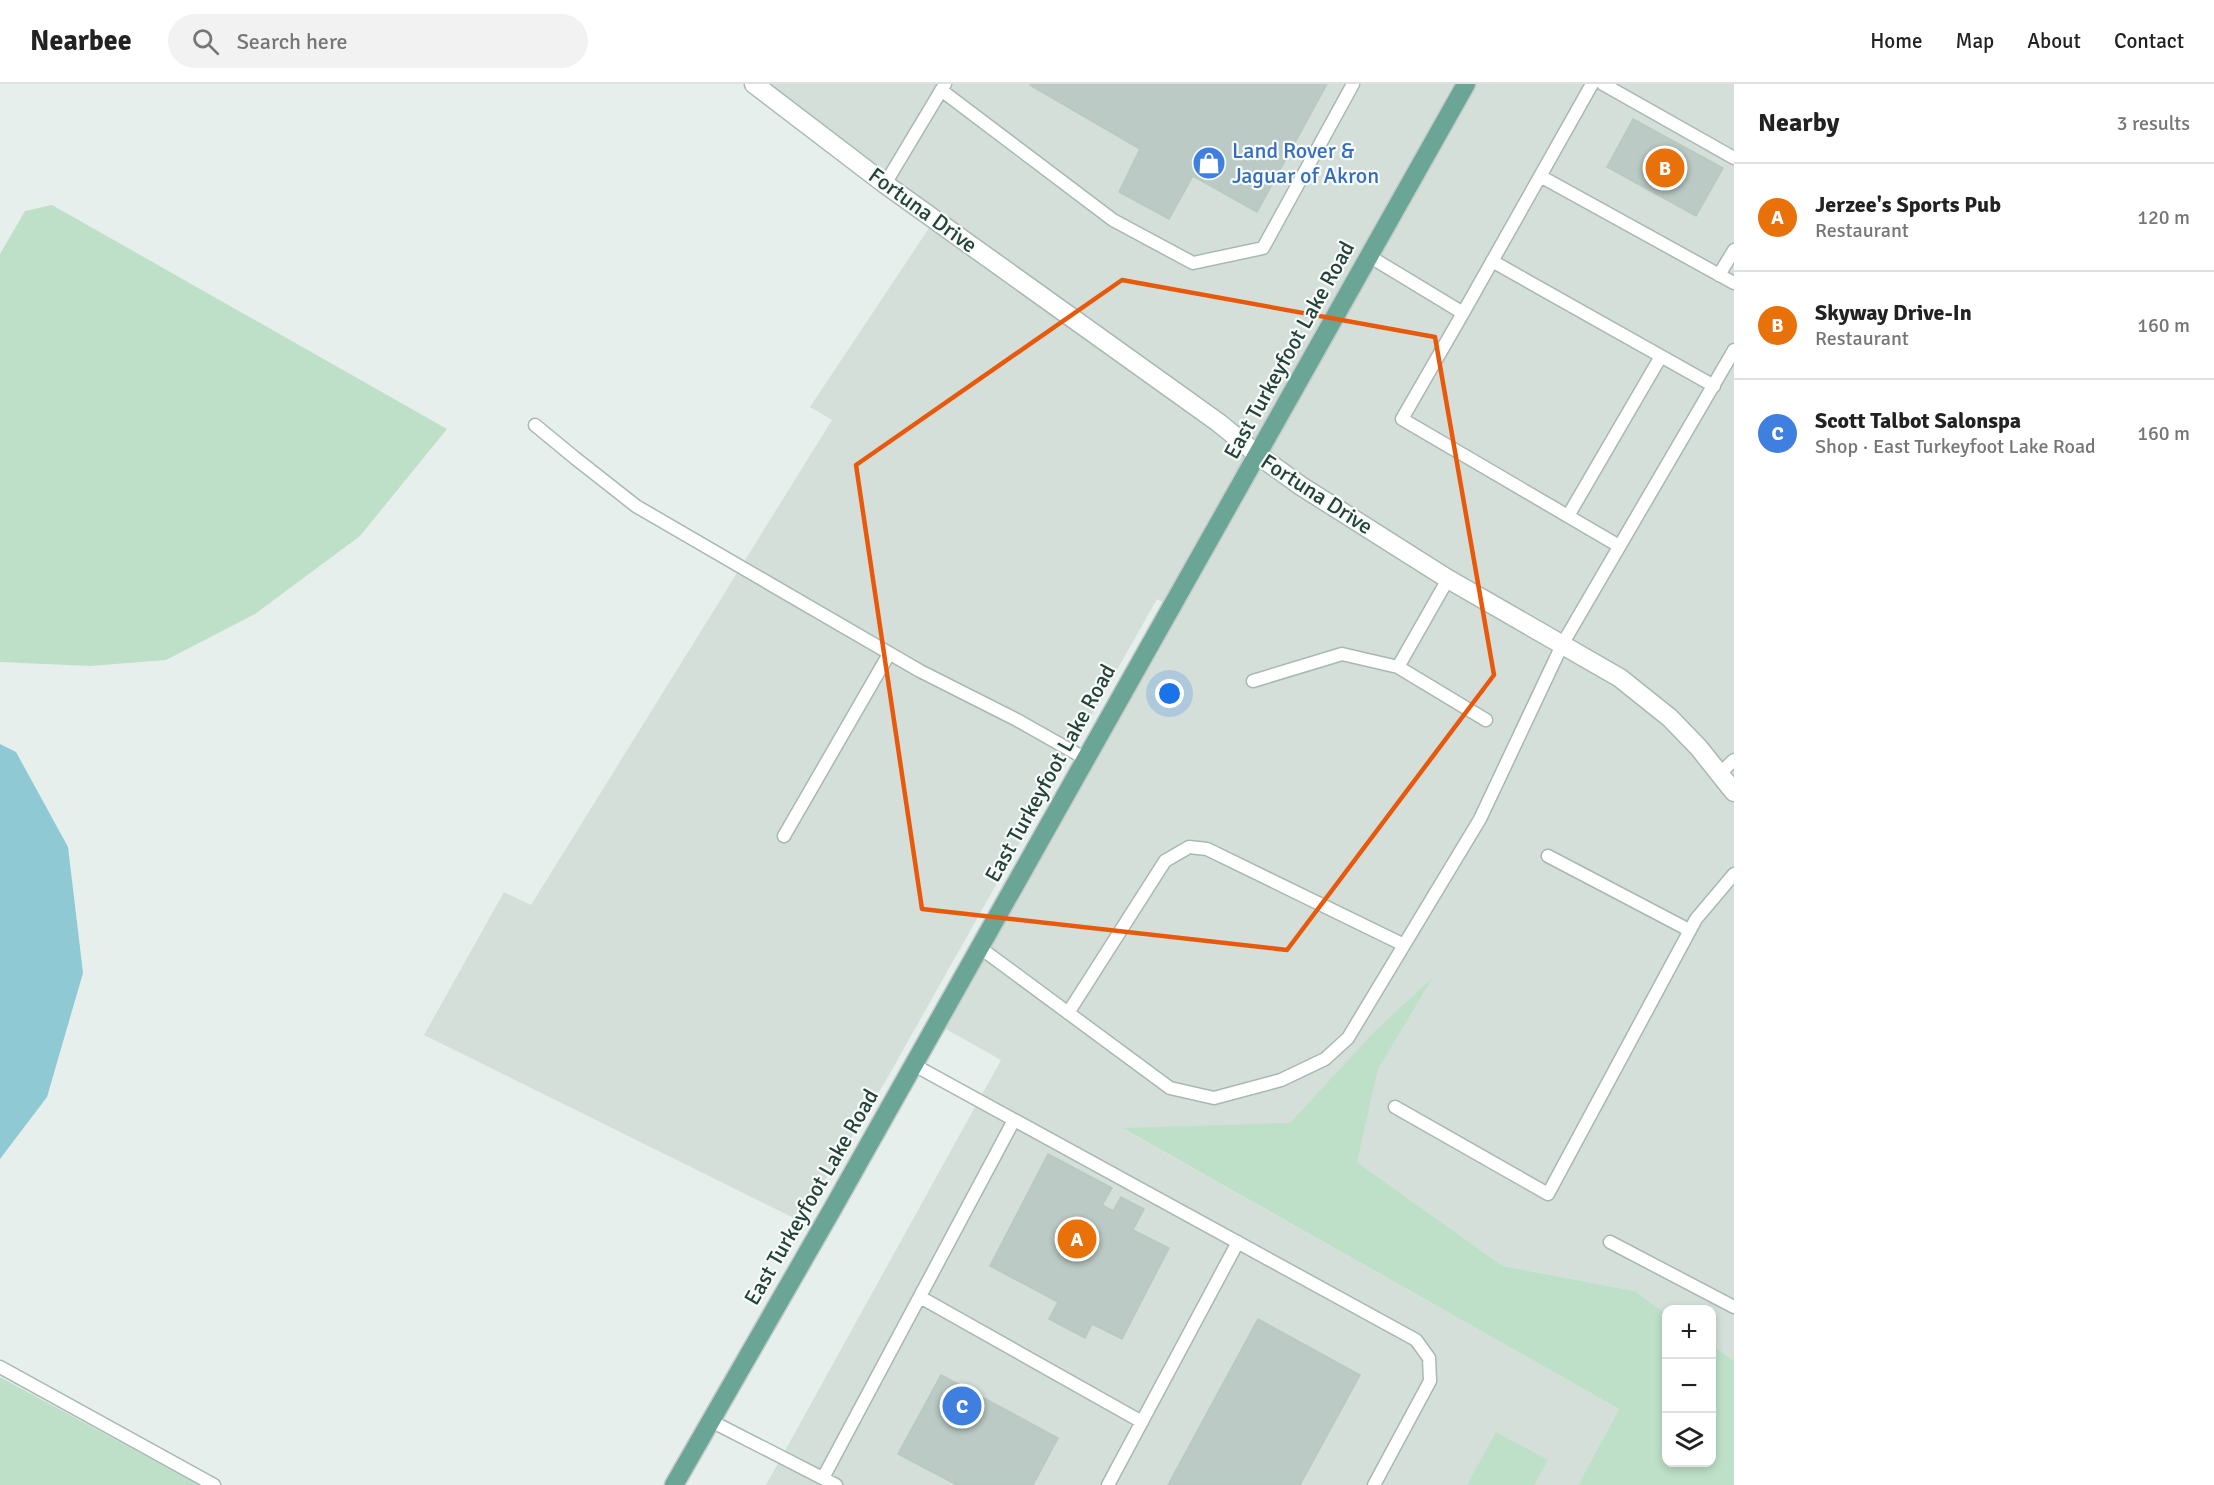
<!DOCTYPE html>
<html lang="en">
<head>
<meta charset="utf-8">
<style>
  :root { --surface:#fff; --page:#f2f2f2; --text:#222; --muted:#767676; --line:#e0e0e0; --accent:#804e3d }
  body { margin:0; font-family:Signika,sans-serif; background:var(--page); color:var(--text) }
  .controls { position:absolute; right:18px; bottom:18px; display:grid; overflow:hidden; border-radius:12px; box-shadow:0 3px 9px #0003 }
  .controls button { width:54px; height:54px; display:grid; place-items:center; padding:0; border:0; border-bottom:2px solid var(--line); background:var(--surface); color:var(--text); font:30px sans-serif }
  .you { position:absolute; left:1170px; top:610px; width:21px; height:21px; margin:-15px; border:4px solid #fff; border-radius:50%; background:#1a73e8; box-shadow:0 0 0 9px #1a73e833 }
  .badge { display:grid; place-items:center; width:39px; height:39px; border-radius:50%; background:var(--accent); color:#fff; font-size:20px; font-weight:700 }
  .pin { position:absolute; translate:-50% -50%; border:3px solid #fff; box-shadow:0 2px 6px #0006 }
  .list { margin:0; padding:0; list-style:none }
  h2 { display:flex; justify-content:space-between; align-items:center; height:78px; margin:0; padding:0 24px; font-size:26px }
  h2 small { font-size:20px; font-weight:400; color:var(--muted) }
  .list li { display:grid; grid-template-columns:39px 1fr auto; gap:18px; align-items:center; box-sizing:border-box; height:108px; padding:0 24px; border-top:2px solid var(--line) }
  .list b { display:block; font-size:22px; white-space:nowrap }
  .list p { margin:0; font-size:20px; white-space:nowrap; color:var(--muted) }
  .list em { font-size:20px; font-style:normal; color:var(--muted) }
  .icon { flex:none; width:33px; height:33px; fill:none; stroke:currentColor; stroke-width:2; stroke-linecap:round; stroke-linejoin:round }
  .map { position:relative; flex:none; width:1734px; height:1401px; overflow:hidden }
  header { display:flex; align-items:center; gap:36px; box-sizing:border-box; height:84px; padding:0 30px; background:var(--surface); border-bottom:2px solid var(--line) }
  header strong { font-size:28px }
  nav { display:flex; gap:33px; margin-inline-start:auto; font-size:21px }
  .search { width:420px; height:54px; background:var(--page); display:flex; align-items:center; gap:15px; box-sizing:border-box; padding:0 21px; border-radius:33px; color:var(--muted); font-size:22px }
  main { display:flex }
  aside { flex:1; background:var(--surface) }
  .map>svg:first-child { display:block }
  .built { fill:#d4dfda }
  .green { fill:#bfe0c8 }
  .water { fill:#8ec9d4 }
  .building { fill:#bbcac4; stroke:#b8c9c2; stroke-width:1.5 }
  .lines { fill:none; stroke-linecap:round; stroke-linejoin:round }
  .lane-casing { stroke:#a8b8b2; stroke-width:15 }
  .street-casing { stroke:#a8b8b2; stroke-width:21 }
  .primary-casing { stroke:#c2cac8; stroke-width:21 }
  .lane { stroke:#fff; stroke-width:12 }
  .street { stroke:#fff; stroke-width:18 }
  .primary { stroke:#6aa596; stroke-width:18 }
  .marked { fill:none; stroke:#e8590c; stroke-width:4.5; stroke-linejoin:round }
  .labels { text-anchor:middle; dominant-baseline:central; stroke-width:4.5; stroke-linejoin:round; paint-order:stroke }
  .shop-label { font-size:22px; fill:#366cbe; stroke:#f7fbf9; text-anchor:start }
  .street-label { font-size:22px; fill:#24423a; stroke:#f7fbf9 }
</style>
</head>
<body>
<header>
<strong>Nearbee</strong>
<div class="search"><svg class="icon" aria-label="search" viewBox="0 0 24 24"><circle cx="10" cy="10" r="6"/><path d="M15 15l6 6"/></svg>Search here</div>
<nav><a>Home</a><a>Map</a><a>About</a><a>Contact</a></nav>
</header>
<main>
<div class="map">
<svg width="1734" height="1401" viewBox="0 0 1734 1401">
  <rect width="100%" height="100%" fill="#e6efeb"/>
  <path class="built" d="M754,0h980v1277l-22,-16v-35h-46v4l-31,-23 -132,-25 -146,-104 -234,-33 496,280 -41,76h-812l235,-425 -64,-36 234,-417 -14,-8 -272,483 -85,139 -376,-186 80,-143 27,13 301,-485 -22,-13 125,-188z"/>
  <path class="green" d="M52,121l395,224 -87,107 -105,78 -89,46 -76,6 -90,-4v-408l25,-43z
    M1433,893l-55,92 -21,93 146,104 132,25 31,23v148h46v-117l22,16v124h-156l41,-76 -497,-281 168,-5 84,-91z
    M0,1293l199,108h-199z
    M1496,1348l52,28 -14,25h-67z"/>
  <path class="water" d="M0,660l16,8 52,95 15,126 -36,124 -47,62z"/>
  <path class="building" d="M1031,0h296l-70,128 -64,-36 -24,43 -50,-27 21,-43 -110,-64z
    M1633,35l90,49 -27,48 -89,-49z
    M1048,1070l64,34 -10,17 11,6 8,-14 23,12 -11,21 36,18 -47,91 -30,-15 -7,14 -36,-19 9,-17 -68,-36z
    M1258,1235l102,56 -60,110h-132z
    M941,1291l117,63 -25,47h-76l-59,-31z"/>
  <g class="lines">
    <g class="lane-casing">
      <path id="lane" d="M1603,0l131,74
        M941,6l172,130 80,43 70,-15 90,-164
        M1540,92l194,107
        M885,100l60,-100
        M1369,172l94,57 129,-229
        M1492,177l222,125
        M1719,191l15,-25
        M1463,229l-61,106 217,127
        M535,341l40,33 61,48 284,165 97,49 69,39
        M1568,432l92,-158
        M1398,583l88,53
        M1253,597l89,-27 56,13 50,-88
        M1719,690l15,-14
        M784,752l105,-182
        M1548,772l141,74
        M979,863l191,141 44,10 67,-18 44,-21 23,-21 132,-219 83,-176 171,-293
        M1068,929l97,-152 24,-14 18,2 197,96
        M914,981l502,275 13,18 1,23 -56,104
        M1395,1023l153,87 148,-275 38,-45
        M1610,1158l124,65
        M920,1213l222,125
        M0,1283l214,118
        M711,1337l125,64
        M823,1394l191,-358
        M1108,1401l130,-243"/>
    </g>
    <g class="street-casing">
      <path id="street" d="M754,0l131,100 334,239 39,32 43,31 147,93 172,99 50,40 29,30 35,44"/>
    </g>
    <g class="primary-casing">
      <path id="primary" d="M674,1401l159,-277 633,-1124"/>
    </g>
    <use href="#lane" class="lane"/>
    <use href="#street" class="street"/>
    <use href="#primary" class="primary"/>
  </g>
  <path class="marked" d="M1122,196l313,57 59,338 -207,275 -365,-41 -66,-444z"/>
  <defs>
    <g id="shop-disc" transform="scale(1.725)"><circle r="9.5" fill="#3f7fe0" stroke="#f7fbf9"/><path d="M-5-2.5h2.3a2.7 3.5 0 0 1 5.4 0H5L5.5 6h-11ZM-1.5-2.5h3a1.5 2.3 0 0 0-3 0Z" fill="#fff"/></g>
  </defs>
  <g fill-rule="evenodd">
    <use href="#shop-disc" x="1209" y="79"/>
  </g>
  <g class="labels">
    <g class="shop-label">
      <text x="1232" y="66">Land Rover &amp;<tspan x="1232" dy="25">Jaguar of Akron</tspan></text>
    </g>
    <g class="street-label">
      <text transform="translate(923 126) rotate(36)">Fortuna Drive</text>
      <text transform="translate(1289 266) rotate(-61)">East Turkeyfoot Lake Road</text>
      <text transform="translate(1317 410) rotate(33)">Fortuna Drive</text>
      <text transform="translate(1050 689) rotate(-61)">East Turkeyfoot Lake Road</text>
      <text transform="translate(811 1113) rotate(-60)">East Turkeyfoot Lake Road</text>
    </g>
  </g>
</svg>
<div class="controls">
<button>+</button>
<button>−</button>
<button><svg class="icon" aria-label="layers" viewBox="0 0 24 24"><path d="M12 4l9 5-9 5-9-5zM3 14l9 5 9-5"/></svg></button>
</div>
<div class="you"></div>
<div class="pin badge" style="left:1077px;top:1155px;background:#e8710a">A</div>
<div class="pin badge" style="left:1665px;top:84px;background:#e8710a">B</div>
<div class="pin badge" style="left:962px;top:1322px;background:#3f7fe0">C</div>
</div>
<aside>
<h2>Nearby<small>3 results</small></h2>
<ul class="list">
<li><span class="badge" style="background:#e8710a">A</span><div><b>Jerzee's Sports Pub</b><p>Restaurant</p></div><em>120 m</em></li>
<li><span class="badge" style="background:#e8710a">B</span><div><b>Skyway Drive-In</b><p>Restaurant</p></div><em>160 m</em></li>
<li><span class="badge" style="background:#3f7fe0">C</span><div><b>Scott Talbot Salonspa</b><p>Shop · East Turkeyfoot Lake Road</p></div><em>160 m</em></li>
</ul>
</aside>
</main>
</body>
</html>
